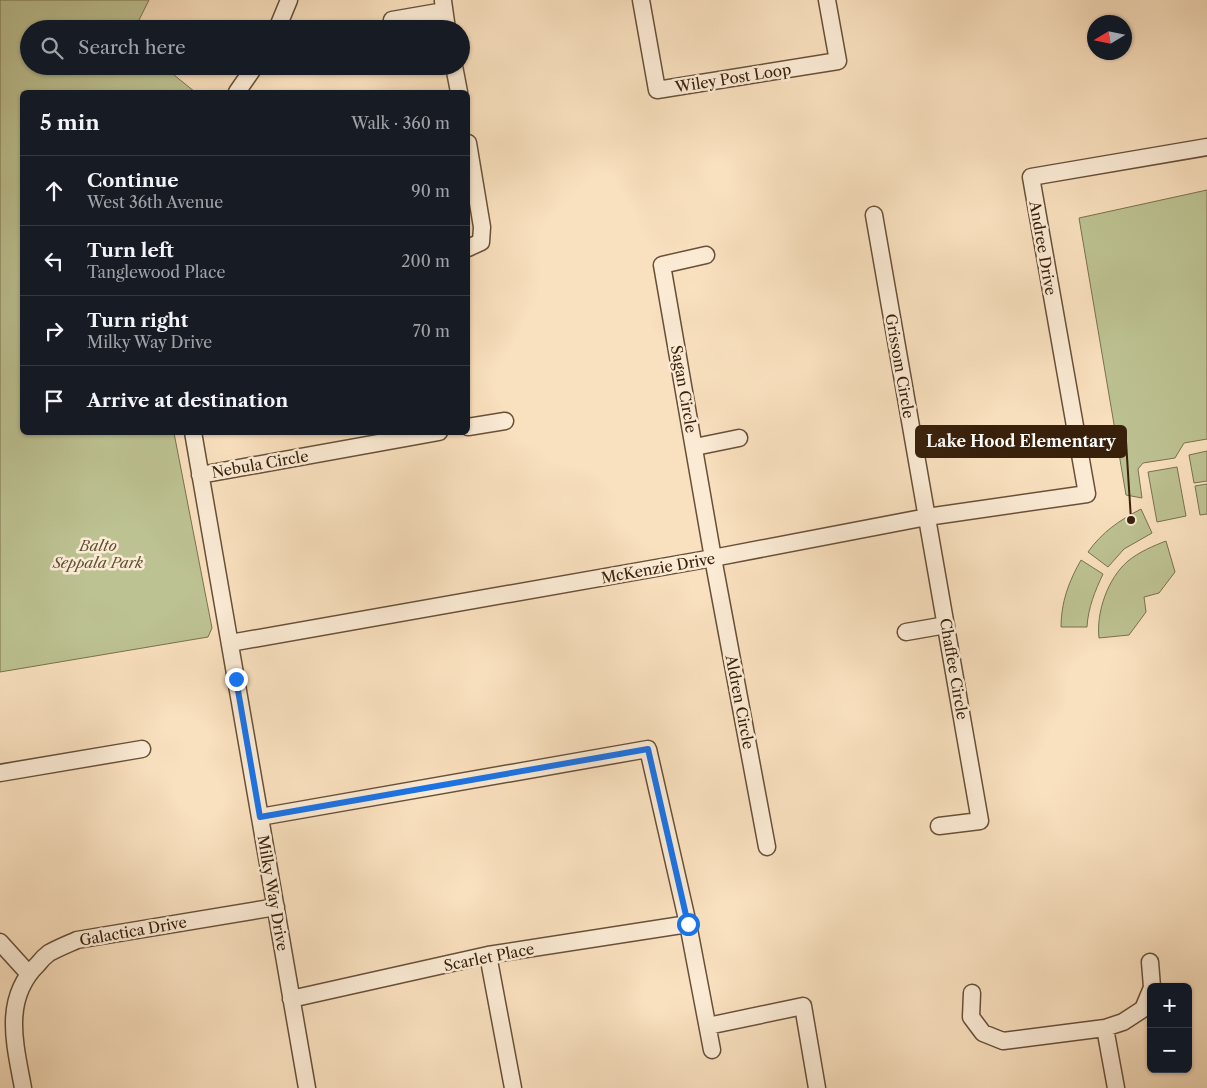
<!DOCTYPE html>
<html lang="en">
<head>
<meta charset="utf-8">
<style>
  :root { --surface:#171b24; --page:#20242c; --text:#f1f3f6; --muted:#9ea1a6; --line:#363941 }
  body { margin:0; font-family:"Libre Caslon Text",serif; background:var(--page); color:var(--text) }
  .controls { position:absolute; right:15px; bottom:15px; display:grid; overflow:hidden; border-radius:8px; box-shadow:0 1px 4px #0004 }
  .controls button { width:45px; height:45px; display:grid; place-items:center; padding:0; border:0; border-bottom:1px solid var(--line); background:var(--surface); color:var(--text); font:25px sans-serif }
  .compass { position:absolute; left:1087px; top:15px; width:45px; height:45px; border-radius:50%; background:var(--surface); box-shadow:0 1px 4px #0004; rotate:260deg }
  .stop { position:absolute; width:15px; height:15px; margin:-11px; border:4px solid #1a73e8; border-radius:50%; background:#fff }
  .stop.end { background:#1a73e8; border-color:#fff; box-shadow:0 1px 5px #0008 }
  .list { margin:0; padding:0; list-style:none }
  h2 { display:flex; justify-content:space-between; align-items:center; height:65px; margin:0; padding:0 20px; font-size:21px }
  h2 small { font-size:16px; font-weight:400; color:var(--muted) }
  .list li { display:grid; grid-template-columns:32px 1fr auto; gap:15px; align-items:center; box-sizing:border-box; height:70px; padding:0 20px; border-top:1px solid var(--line) }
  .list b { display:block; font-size:19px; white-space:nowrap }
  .list p { margin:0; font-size:16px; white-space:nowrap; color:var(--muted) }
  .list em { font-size:16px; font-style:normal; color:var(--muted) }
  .icon { flex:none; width:28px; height:28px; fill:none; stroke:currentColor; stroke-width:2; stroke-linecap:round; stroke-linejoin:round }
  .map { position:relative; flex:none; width:1207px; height:1088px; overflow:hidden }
  .search { position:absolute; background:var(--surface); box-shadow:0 1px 4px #0004; left:20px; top:20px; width:450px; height:55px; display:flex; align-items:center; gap:12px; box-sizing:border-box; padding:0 18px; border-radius:28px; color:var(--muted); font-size:19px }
  .panel { position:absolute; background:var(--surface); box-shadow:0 1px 4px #0004; left:20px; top:90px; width:450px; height:345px; border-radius:8px }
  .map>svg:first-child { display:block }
  .green { fill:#bdc292; stroke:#7a714e }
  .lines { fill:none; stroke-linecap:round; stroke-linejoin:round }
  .minor-casing { stroke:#685038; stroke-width:19 }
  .minor { stroke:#fbebd5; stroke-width:16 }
  .route { stroke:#1a73e8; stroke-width:6 }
  .labels { text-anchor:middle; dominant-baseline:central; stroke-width:5; stroke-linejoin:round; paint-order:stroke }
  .street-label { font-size:15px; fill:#38200b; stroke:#fbebd5 }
  .park-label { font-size:15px; font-style:italic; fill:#605134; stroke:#fbebd5 }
  .leader { fill:none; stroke:#38200b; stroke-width:2 }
  .callout-dot { fill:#38200b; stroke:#fbebd5; stroke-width:2 }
  .callout { fill:#38200b; stroke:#38200b; stroke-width:2 }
  .callout-label { font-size:16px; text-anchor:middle; font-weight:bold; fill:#fff }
</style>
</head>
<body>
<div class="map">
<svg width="1207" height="1088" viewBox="0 0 1207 1088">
  <rect width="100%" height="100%" fill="#f9e0be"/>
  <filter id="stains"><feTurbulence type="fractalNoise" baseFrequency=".004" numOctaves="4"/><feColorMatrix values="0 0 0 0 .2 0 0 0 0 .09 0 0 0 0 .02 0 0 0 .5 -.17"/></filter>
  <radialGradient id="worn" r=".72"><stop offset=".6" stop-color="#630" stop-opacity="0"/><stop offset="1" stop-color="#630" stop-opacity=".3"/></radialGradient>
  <path class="green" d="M0,0h149l-13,26 1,3h-108v37h134l32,26h-173v340l152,1 38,195 -4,9 -208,35z
    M1207,190v249l-23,4 -9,15 -32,5 -5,6 4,29 -16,-3 -47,-277z
    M1207,451v30l-13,2 -5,-28z
    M1177,467l9,49 -29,6 -9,-50z
    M1207,484v30l-7,1 -5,-29z
    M1141,509l11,24 -28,16 -16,18 -20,-15c14,-20 32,-32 53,-43z
    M1166,541l9,31 -16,21 -15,4 2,15 -17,23 -30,3c-3,-26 9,-60 29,-77 11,-9 25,-15 38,-20z
    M1081,560l22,14c-8,17 -15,34 -16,53h-26c0,-25 8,-46 20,-67z"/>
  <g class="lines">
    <g class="minor-casing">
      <path id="minor" d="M641,0l16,90 181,-29 -11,-61
        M443,1l4,28
        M392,20l52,-9
        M277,29l12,-29
        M454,66l5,26
        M237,92l18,-26
        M468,143l14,84 -1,15 -13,6
        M874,215l106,606 -41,5
        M706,255l-44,10 51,293 54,289
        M468,427l37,-6
        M193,432l114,656
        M695,447l44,-9
        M200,475l239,-43
        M906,632l40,-7
        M230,643l483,-85 214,-41 160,-23 -56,-317 176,-30
        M0,773l142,-24
        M260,817l388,-68 40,175 24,126
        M0,942l28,31
        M488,955l25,133
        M1150,962l2,25
        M972,993l-1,24 12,16 20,8 102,-13 18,-6 20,-13 8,-19
        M291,999l197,-44 200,-31
        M708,1026l95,-20 14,82
        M1105,1028l11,60
        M23,1088c-8,-44 -21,-89 15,-124 3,-4 7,-8 11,-11 9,-5 19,-9 28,-13l199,-33"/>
    </g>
    <use href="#minor" class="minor"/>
  </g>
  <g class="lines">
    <path class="route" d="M236,679l24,138 388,-68 40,175"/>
  </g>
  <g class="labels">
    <g class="street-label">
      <text transform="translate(733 78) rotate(-9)">Wiley Post Loop</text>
      <text transform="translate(1043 248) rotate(80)">Andree Drive</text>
      <text transform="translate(900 366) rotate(80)">Grissom Circle</text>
      <text transform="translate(684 389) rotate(80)">Sagan Circle</text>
      <text transform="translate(260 464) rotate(-10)">Nebula Circle</text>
      <text transform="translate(658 568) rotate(-10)">McKenzie Drive</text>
      <text transform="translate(954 669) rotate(80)">Chaffee Circle</text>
      <text transform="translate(740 702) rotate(79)">Aldren Circle</text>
      <text transform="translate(273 893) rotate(80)">Milky Way Drive</text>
      <text transform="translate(133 931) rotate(-10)">Galactica Drive</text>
      <text transform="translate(489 957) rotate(-11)">Scarlet Place</text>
    </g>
    <g class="park-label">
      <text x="98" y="545">Balto<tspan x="98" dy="17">Seppala Park</tspan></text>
    </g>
  </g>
  <path class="leader" d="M1131 520L1126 441"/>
  <circle class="callout-dot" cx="1131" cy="520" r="5"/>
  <rect class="callout" x="916" y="426" width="210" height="31" rx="5"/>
  <g class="callout-label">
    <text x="1021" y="447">Lake Hood Elementary</text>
  </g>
  <rect width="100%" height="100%" filter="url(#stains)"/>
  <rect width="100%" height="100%" fill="url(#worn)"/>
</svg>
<div class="controls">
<button>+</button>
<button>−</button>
</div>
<svg class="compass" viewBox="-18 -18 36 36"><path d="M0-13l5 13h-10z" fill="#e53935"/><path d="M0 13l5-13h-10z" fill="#9ea1a6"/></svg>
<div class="stop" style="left:688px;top:924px"></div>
<div class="stop end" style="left:236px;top:679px"></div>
<div class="search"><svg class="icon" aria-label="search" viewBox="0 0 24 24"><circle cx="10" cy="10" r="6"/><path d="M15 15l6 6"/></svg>Search here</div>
<section class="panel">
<h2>5 min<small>Walk · 360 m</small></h2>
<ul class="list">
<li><svg class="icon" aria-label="ahead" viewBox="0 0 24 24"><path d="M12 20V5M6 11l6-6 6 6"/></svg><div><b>Continue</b><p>West 36th Avenue</p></div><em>90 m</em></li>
<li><svg class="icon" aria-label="left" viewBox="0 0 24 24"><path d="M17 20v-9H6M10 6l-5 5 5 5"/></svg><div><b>Turn left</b><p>Tanglewood Place</p></div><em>200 m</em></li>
<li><svg class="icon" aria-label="right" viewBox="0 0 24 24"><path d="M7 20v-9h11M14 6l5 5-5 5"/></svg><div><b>Turn right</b><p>Milky Way Drive</p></div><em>70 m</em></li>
<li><svg class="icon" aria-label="arrive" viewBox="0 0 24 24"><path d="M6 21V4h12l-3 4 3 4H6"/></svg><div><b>Arrive at destination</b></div></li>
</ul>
</section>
</div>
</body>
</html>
